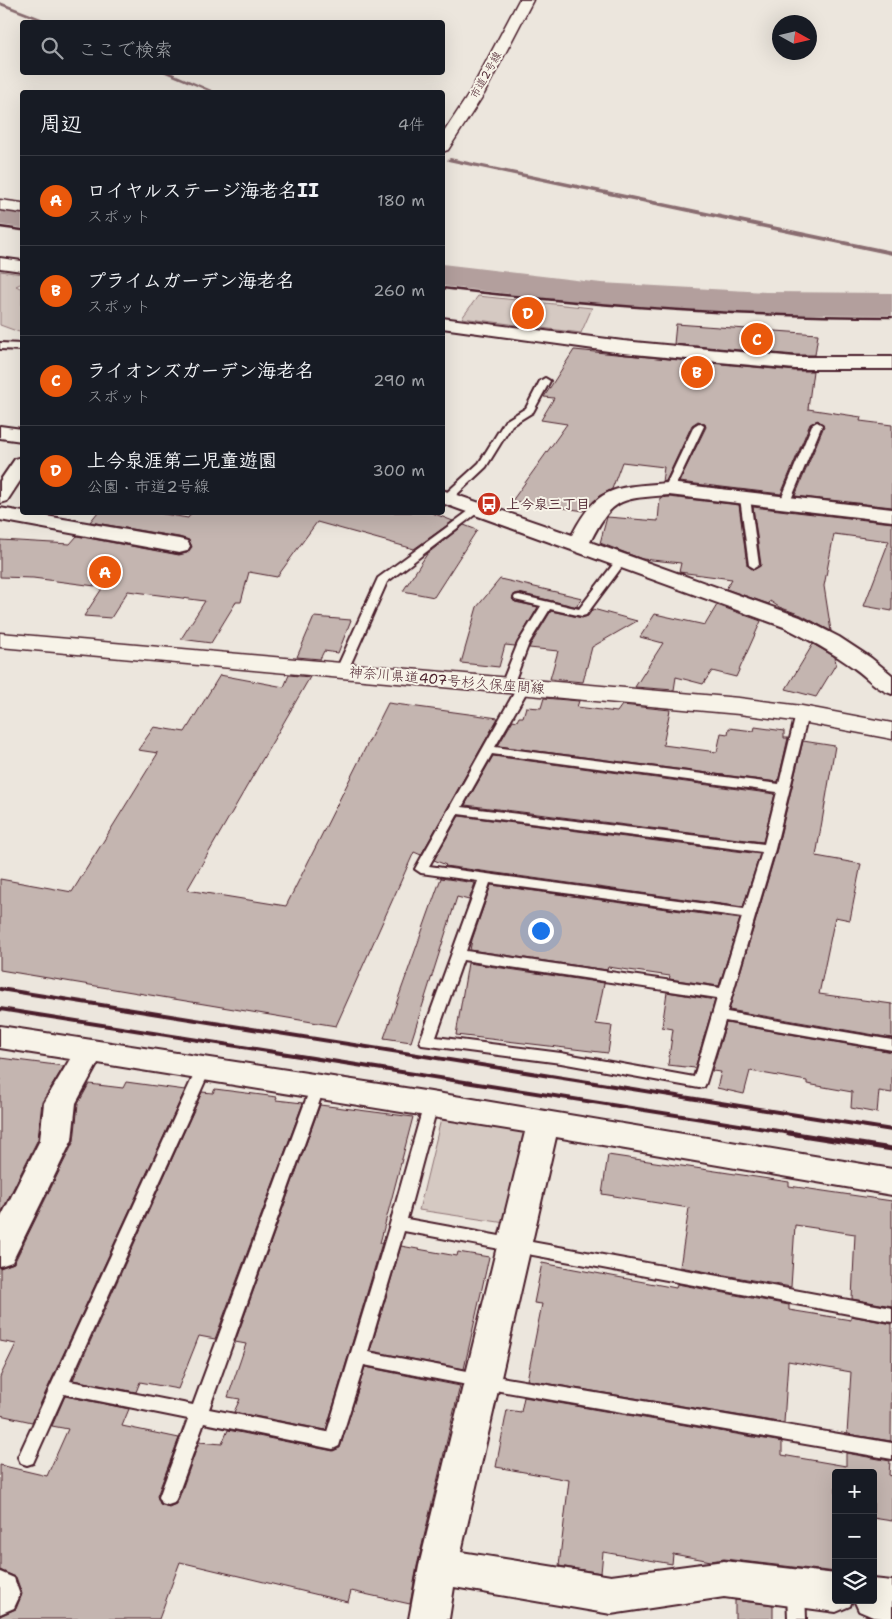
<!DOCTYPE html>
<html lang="ja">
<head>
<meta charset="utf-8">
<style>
  :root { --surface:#171b24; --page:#242831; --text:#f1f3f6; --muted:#9ea1a6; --line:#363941; --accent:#ea580c }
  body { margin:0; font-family:"Shantell Sans","Klee One",sans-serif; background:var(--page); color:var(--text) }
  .controls { position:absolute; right:15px; bottom:15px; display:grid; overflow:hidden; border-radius:5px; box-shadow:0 5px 20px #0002 }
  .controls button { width:45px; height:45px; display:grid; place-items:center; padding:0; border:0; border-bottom:1px solid var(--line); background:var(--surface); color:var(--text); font:25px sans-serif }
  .compass { position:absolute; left:772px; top:15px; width:45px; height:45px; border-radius:50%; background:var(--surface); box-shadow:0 5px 20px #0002; rotate:98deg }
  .you { position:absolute; left:540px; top:930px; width:18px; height:18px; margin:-12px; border:4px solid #fff; border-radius:50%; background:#1a73e8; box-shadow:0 0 0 8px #1a73e833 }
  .badge { display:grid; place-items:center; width:32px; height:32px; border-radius:50%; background:var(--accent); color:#fff; font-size:16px; font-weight:700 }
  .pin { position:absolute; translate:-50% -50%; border:2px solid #fff; box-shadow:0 1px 5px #0006 }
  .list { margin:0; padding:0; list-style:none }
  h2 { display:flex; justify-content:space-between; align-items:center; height:65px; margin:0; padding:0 20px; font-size:21px }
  h2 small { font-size:16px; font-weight:400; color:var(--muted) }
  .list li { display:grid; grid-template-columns:32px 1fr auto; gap:15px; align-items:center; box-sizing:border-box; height:90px; padding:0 20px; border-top:1px solid var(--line) }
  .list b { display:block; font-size:19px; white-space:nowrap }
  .list p { margin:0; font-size:16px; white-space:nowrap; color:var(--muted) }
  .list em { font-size:16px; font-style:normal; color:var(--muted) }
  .icon { flex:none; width:28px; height:28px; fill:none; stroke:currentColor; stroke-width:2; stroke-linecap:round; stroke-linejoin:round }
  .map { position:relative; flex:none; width:892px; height:1619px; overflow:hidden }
  .search { position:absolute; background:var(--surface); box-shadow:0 5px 20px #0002; left:20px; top:20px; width:425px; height:55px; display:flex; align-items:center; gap:12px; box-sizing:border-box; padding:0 18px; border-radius:5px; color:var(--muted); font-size:19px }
  .panel { position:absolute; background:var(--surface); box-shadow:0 5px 20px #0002; left:20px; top:90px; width:425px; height:425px; border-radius:5px }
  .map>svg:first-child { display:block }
  .green { fill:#d5c9c2; stroke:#907476 }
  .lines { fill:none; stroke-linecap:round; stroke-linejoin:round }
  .stream { fill:#896c6f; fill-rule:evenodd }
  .river { fill:#b39f9d; fill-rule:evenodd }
  .building { fill:#c4b5b0; stroke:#4a1f2b }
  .lane-casing { stroke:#4a1f2b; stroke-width:4 }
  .street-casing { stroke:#4a1f2b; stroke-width:4 }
  .secondary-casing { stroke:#4a1f2b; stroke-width:3 }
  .lane { fill:#f7f3e8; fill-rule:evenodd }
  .street { fill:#f7f3e8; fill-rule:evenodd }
  .secondary { fill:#f7f3e8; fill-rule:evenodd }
  .rail-far2 { stroke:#4a1f2b; stroke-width:2.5 }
  .rail-far1 { stroke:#4a1f2b; stroke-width:4 }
  .rail { stroke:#4a1f2b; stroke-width:5 }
  .labels { text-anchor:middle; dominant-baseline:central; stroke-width:4; stroke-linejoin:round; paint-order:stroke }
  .far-street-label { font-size:11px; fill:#4a1f2b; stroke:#f7f3e8 }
  .poi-label { font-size:14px; font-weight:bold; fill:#4a1f2b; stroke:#f7f3e8; text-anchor:start }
  .street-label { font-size:14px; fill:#4a1f2b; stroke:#f7f3e8 }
</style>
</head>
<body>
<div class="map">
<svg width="892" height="1619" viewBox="0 0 892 1619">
  <rect width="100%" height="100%" fill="#ece6dd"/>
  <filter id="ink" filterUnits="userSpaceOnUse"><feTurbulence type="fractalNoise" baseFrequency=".02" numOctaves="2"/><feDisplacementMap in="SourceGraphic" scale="10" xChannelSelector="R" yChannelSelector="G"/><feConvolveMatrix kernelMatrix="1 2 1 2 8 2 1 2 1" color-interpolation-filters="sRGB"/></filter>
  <g filter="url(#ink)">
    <path class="green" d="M0,271l22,3v9l-6,3 6,3v44l-22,-8z
      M478,296l114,12 -11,25 -119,-15z
      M443,1111l90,13 -21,100 -93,-14z"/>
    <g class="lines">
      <path class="stream" d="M0,2l49,19v1h-5l-44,-17z
        M163,72h7l46,20h-5z
        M450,158l442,93v4l-444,-94 -1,-1z"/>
      <path class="river" d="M0,205l22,3v20l-22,-3z
        M442,264l159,19 165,9 126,1v22l-126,-1 -165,-9 -159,-19z"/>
    </g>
    <path class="building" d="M676,324l142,10 -3,21h-20l-121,-11z
      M574,350l221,21h18l-5,38 53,8 -1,4 32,4v82l-97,-11 29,-70 -6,-6 -8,4 -29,70 -102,-12 27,-55 -1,-3 -7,-3 -6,4 -26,56 -4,1 2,-15 -42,-5 -10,27 -13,7 -14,15 -73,-10 55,-77 -26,-4 13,-22 -10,-1z
      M669,497l70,8 8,60 6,5 8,-5 -8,-58 139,16v88l-28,-5 25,-65 -55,-7 -10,52 7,45 -30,-16 -22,-8 -9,-6 -1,3 -43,-15 6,-10 -53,-7 2,-9 -39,-4 -42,-16 7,-26 51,4 2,-23z
      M98,512h54l36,6 4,-6h238l23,9 -39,28 -97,-27 -40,55 -28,-5 -8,30h-5l-25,41 -30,-4 24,-38 -77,-10 -17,27 -27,-2 19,-29 -70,-9 -33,-1v-37l70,4 7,-8 102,19 8,-2 5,-6 -3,-7 -10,-3 -89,-15z
      M464,525l13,5 -43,67 -31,-6 24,-37z
      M500,579l82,19 -5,7 1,2 -59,-14 -4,1 -3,5 3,3 23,5 -23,39 -10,-1 -6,22 -38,-4 16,-56z
      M717,605l44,16 -25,56 -24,-6 -9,13 -27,-7 -2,13 -39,-3 28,-44 -23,-6 15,-23 50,11z
      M593,609l44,12 -45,26 -9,35 -33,-3 8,-28 -29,-3 2,-4 20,-33 31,7 6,-2z
      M314,617l37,3 -13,33 -14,-2 -4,8 -23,-2z
      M813,644l22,13 1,7 -20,33 -30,-8z
      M220,675l64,12 5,-12 21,2 -123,213 99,16 102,-203 110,15 -77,137 -7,-3 -78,174 -336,-56v-91l72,13 86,-139 -20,-3 16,-23 31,5z
      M544,698l35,3 -2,6 40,5 5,-7 48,5 -7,35 54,7 4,-19 7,1 1,-6 25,3 1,-4 29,4v7h4l-10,44 -280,-36 15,-26 4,1 2,-4h4l3,-10 15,1z
      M803,741l32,5 -19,110 45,8 -11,56 -15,-3 -16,77 73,10v34l-163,-28 48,-161z
      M493,756l282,38 -12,48 -298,-37z
      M459,816l301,38 -17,53 -298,-41 1,-1 -12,-5z
      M441,878l34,5 -6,17 -12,-3 -46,145 -27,-4z
      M491,885l249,34 -21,67 -50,-7 1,-3 -62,-9 -1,3 -137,-20 2,-10z
      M468,963l136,20 -8,41 16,2 -4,27 -152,-18z
      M667,992l48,8 -20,68 -27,-3 5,-36 -11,-2z
      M726,1023l166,29v41l-13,-2 -2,22 -26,-5 1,-16 -45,-8v-3l-57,-10 -6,23 -27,-6 4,-16 -9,-1z
      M0,1058l64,8 -22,36 -4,37 -38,76z
      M126,1082l59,8 -153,332 -32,-7v-38l16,-33 -16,-3v-73l14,-5 60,-122 4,-37 11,-20 34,4z
      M215,1089l62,8 -1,3 27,3 -88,236 -16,-3 -21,53 -38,-7 -4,10 -63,-12 129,-288 11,1z
      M320,1105l93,12 -33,126h2l-56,187 -92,-18 6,-13 -12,-2 18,-53 -11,-2z
      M608,1155l181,27v4l103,15v105l-40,-7 3,-65 -60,-9 -4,62 -111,-20 9,-59 -87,-14z
      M401,1246l56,10 1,-4 31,5 -25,112 -94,-18z
      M542,1263l134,25 1,-4 112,21v5l62,10v-4l41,8 -1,117 -44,-7 4,-62 -63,-11 -4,62 -257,-43 15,-76 -8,-1z
      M365,1367l95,19 -43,180 -7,38 -59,-13 -3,11 -168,-40 -21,57h-159v-3l16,-7 6,-15 -6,-17 -16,-7v-105l47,11 21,-47 -16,-3 13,-30 64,13 -7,17 57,12 -22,58 3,8 9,3 7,-3 3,-6 20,-56 23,2 6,-14 105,21 7,-3z
      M524,1397l258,45v13l64,11v-13l44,8 -1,14 3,1v45l-19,-3v-45h-37v99l-112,-13 -13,2 -38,-7 -1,10 -69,-12 -2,21 -42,-7 10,-86 -73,-13 11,-57 14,2z
      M735,1600l38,5v14h-38z"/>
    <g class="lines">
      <g class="lane-casing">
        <path id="lane" d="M0,343l22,1v6l-22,-1z
          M545,378l5,3 -17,31 -21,13 -26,42 -35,33h-8v-4l36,-33 26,-42 21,-13 14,-27z
          M817,422l5,3 -32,77 -5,3 -4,-1 -1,-2 32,-77z
          M699,423l5,3 -30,63 -1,2h-8l-1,-2 30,-63z
          M745,495l5,3 9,67 -5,3 -5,-3 -9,-67z
          M477,505l5,3 -1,2 -94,72 -39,88 -6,3 -4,-1 -2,-2 42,-92z
          M622,557l5,3 -41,55 -4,1 -32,-7 -21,34 -16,42 -2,2h-8l-2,-2 17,-42 23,-37 -26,-6 -1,-2 1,-2 4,-1 60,14 39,-51z
          M524,683l6,3 -35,61 284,37 17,-70 2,-2h8l2,2 -33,135 -48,163 165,28v10l-167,-29 -19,62 -2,4 -5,1 -138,-25 -139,-18 -2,-4 58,-160 -57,-8 -6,-4 103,-183zM492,754l285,38 -13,52 -302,-37zM458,814l304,38 -18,57 -315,-43zM490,883l252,34 -22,71 -254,-37zM463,960l254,38 -23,79 -133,-24 -125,-16z
          M204,1063l5,1 2,4 -141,313 123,24 118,-319 2,-4 5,-1 5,1 2,4 -116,323 118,23 63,-208 34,-120 2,-4 5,-2 5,2 2,4 -31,115 485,89v14l-488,-91 -36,121 115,22 409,69v16l-409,-71 -119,-23 -25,81 -6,3 -129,-26 -27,74 -3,6 -6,2 -6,-2 -3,-6 29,-78 -124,-25 -31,69 -6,2 -6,-2 -3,-6 179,-389 2,-4z
          M796,1582l7,3 2,6 1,28h-18l-1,-28 2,-6z"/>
      </g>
      <g class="street-casing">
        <path id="street" d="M0,258l22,3v10l-22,-3z
          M442,318l181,23 172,16h97v12h-97l-172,-16 -181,-25z
          M0,426l22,3v12l-22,-3z
          M22,457v21l-15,23 -7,2v-22l15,-22z
          M669,483l223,26v12l-223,-26c-49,4 -56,2 -79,47l210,75 39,20 32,21 21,17v19c-15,-4 -25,-17 -38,-26 -22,-16 -46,-29 -70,-41l-342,-124v-13l130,45c25,-50 45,-48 97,-52z
          M0,508l179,31 8,2 3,5 -3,5 -8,2 -179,-33z
          M0,1026l431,66 461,77v26l-336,-58 -95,415 150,24 113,-15 112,13v26h16l-2,6 -14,6 -112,-15 -113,17 -157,-27 -5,32h-40l10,-53 106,-434 -427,-69 -22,40 -4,37 -60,122 -12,4v-47l40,-79 4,-37 26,-44 -70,-11z
          M0,1572l14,6 6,17 -6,13 -14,6z
          M873,1579l19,2v38l-19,-2 -14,-6 -5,-11h19z"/>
      </g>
      <g class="secondary-casing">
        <path id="secondary" d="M519,0h14l-49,94 -36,56 -6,2v-17l27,-41z
          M0,200l22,3v10l-22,-3z
          M0,633l739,65 63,8 90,17v16l-90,-17 -63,-8 -739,-67z"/>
      </g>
      <use href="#lane" class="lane"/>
      <use href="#street" class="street"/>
      <use href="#secondary" class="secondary"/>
      <path class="rail-far2" d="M0,227l22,3
        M442,288c150,18 299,29 450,29"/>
      <path class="rail-far1" d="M0,989l892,141
        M0,1009l797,125"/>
      <path class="rail" d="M789,1133l103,16"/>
    </g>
  </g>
  <defs>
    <g id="bus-disc" transform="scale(1.25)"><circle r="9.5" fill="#c8321e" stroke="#f7f3e8"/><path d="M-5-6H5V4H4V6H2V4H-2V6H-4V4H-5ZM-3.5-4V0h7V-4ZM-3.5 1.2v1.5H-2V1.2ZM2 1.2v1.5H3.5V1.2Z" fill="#fff"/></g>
  </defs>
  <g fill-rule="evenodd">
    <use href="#bus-disc" x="489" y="504"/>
  </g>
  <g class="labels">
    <g class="far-street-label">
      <text transform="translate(486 75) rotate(-61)">市道2号線</text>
    </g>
    <g class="poi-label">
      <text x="506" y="504">上今泉三丁目</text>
    </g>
    <g class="street-label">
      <text transform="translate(447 680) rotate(5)">神奈川県道407号杉久保座間線</text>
    </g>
  </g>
</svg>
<div class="controls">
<button>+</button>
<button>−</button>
<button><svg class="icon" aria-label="layers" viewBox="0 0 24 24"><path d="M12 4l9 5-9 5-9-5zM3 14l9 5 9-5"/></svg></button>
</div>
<svg class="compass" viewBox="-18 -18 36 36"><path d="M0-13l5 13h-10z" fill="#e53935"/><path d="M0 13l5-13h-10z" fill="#9ea1a6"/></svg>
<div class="you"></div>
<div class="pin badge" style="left:105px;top:572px">A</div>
<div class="pin badge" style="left:697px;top:372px">B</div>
<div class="pin badge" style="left:757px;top:339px">C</div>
<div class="pin badge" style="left:528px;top:313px">D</div>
<div class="search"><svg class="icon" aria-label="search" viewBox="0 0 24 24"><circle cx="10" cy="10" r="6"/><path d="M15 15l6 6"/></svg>ここで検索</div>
<section class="panel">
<h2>周辺<small>4件</small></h2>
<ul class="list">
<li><span class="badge">A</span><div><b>ロイヤルステージ海老名II</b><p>スポット</p></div><em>180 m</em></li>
<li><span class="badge">B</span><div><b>プライムガーデン海老名</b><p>スポット</p></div><em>260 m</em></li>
<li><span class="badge">C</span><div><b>ライオンズガーデン海老名</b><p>スポット</p></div><em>290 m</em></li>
<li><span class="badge">D</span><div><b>上今泉涯第二児童遊園</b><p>公園 · 市道2号線</p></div><em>300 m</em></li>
</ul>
</section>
</div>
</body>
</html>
